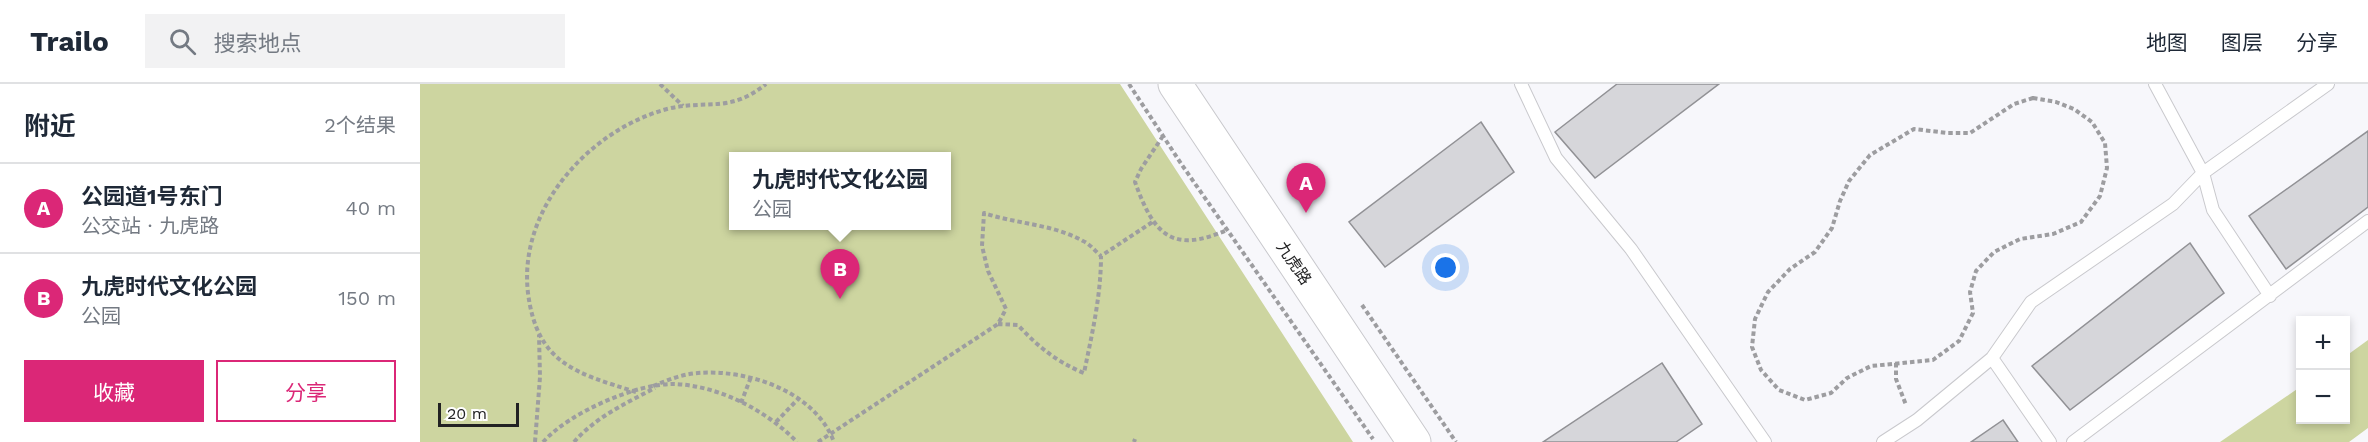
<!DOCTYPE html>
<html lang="zh">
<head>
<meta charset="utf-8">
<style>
  :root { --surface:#fff; --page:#f2f2f3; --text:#1f2937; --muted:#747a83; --line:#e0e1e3; --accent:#db2777 }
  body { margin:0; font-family:"Work Sans","Noto Sans SC",sans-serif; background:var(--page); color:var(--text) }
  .controls { position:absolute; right:18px; bottom:18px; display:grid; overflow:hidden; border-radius:0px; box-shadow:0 3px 9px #0003 }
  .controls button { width:54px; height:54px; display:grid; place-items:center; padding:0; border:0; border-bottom:2px solid var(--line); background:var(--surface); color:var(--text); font:30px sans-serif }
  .scale { position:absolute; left:18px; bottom:15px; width:81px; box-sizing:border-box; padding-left:6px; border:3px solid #222223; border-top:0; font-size:16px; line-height:21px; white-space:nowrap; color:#222223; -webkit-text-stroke:4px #fff; paint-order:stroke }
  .you { position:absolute; left:1026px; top:184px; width:21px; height:21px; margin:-15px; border:4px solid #fff; border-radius:50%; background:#1a73e8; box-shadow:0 0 0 9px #1a73e833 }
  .badge { display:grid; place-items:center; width:39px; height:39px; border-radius:50%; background:var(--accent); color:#fff; font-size:20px; font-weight:700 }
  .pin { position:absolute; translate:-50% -50px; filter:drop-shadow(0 2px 3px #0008) }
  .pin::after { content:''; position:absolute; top:32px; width:21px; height:18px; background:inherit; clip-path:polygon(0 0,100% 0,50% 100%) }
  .popup { position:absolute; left:309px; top:68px; width:222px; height:78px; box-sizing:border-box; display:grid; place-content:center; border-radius:0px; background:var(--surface); filter:drop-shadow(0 2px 4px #0005); font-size:20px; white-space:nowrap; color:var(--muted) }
  .popup b { font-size:22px; color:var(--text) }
  .popup::after { content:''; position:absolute; left:50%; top:100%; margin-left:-12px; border:12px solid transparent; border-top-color:var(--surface) }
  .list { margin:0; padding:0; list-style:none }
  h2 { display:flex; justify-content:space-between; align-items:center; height:78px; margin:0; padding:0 24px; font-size:26px }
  h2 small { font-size:20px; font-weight:400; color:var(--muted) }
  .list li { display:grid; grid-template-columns:39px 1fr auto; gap:18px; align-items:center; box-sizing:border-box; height:90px; padding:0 24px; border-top:2px solid var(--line) }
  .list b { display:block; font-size:22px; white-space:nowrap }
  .list p { margin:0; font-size:20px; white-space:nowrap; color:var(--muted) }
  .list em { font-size:20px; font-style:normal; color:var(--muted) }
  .actions { display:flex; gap:12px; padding:18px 24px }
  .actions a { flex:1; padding:14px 0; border:2px solid var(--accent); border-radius:0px; text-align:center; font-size:21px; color:var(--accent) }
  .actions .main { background:var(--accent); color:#fff }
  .icon { flex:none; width:33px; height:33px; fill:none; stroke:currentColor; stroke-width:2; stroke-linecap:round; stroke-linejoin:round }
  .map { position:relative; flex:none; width:1948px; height:358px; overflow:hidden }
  header { display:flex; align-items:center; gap:36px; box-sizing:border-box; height:84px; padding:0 30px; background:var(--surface); border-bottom:2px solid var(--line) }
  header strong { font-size:28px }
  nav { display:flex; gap:33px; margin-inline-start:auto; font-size:21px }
  .search { width:420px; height:54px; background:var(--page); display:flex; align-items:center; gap:15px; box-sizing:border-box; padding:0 21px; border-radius:0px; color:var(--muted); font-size:22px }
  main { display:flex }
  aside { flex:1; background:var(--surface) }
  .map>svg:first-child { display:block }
  .green { fill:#cdd5a0; fill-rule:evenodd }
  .building { fill:#d6d6da; stroke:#919195; stroke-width:1.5 }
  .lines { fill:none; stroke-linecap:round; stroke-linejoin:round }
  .lane-casing { stroke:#c9c9cd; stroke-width:14 }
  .secondary-casing { stroke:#c9c9cd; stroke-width:35 }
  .path { stroke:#9d9da0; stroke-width:4; stroke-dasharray:4.5 3; stroke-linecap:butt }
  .lane { stroke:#fff; stroke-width:12 }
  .secondary { stroke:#fff; stroke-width:33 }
  .labels { text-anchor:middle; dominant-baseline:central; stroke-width:5; stroke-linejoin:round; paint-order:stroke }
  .street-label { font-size:16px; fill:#222223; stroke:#fff }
</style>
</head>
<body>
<header>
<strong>Trailo</strong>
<div class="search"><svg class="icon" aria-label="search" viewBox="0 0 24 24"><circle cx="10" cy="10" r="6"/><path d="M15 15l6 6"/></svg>搜索地点</div>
<nav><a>地图</a><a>图层</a><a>分享</a></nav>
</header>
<main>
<aside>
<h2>附近<small>2个结果</small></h2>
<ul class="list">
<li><span class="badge">A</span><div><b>公园道1号东门</b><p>公交站 · 九虎路</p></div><em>40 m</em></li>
<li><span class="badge">B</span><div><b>九虎时代文化公园</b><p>公园</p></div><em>150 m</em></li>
</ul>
<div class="actions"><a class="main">收藏</a><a>分享</a></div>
</aside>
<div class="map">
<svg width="1948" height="358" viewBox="0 0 1948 358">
  <rect width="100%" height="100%" fill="#f7f7fb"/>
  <path class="green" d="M0,0h700l233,358h-933zM314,73h212v69h-212z
    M1948,256v88l-19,14h-129l80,-55v33h46v-64z"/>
  <path class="building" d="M1197,0h102l-124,94 -40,-46z
    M1061,38l33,50 -129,95 -36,-45z
    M1948,47v76l-82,62 -37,-53z
    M1770,159l34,50 -154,117 -38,-44z
    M1242,279l40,61 -26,18h-133z
    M1583,336l15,22h-47z"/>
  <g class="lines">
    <g class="lane-casing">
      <path id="lane" d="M1101,0l35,74 75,91 134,193
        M1735,0l48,89 10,37 57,86
        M1572,274l58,84
        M1463,358l34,-22 75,-62 39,-56 142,-98 30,-31 125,-89
        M1653,358l295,-221"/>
    </g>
    <g class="secondary-casing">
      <path id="secondary" d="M755,0l239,358"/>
    </g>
    <path class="path" d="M240,0l23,22
      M709,0l53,81 191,274
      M1613,14l23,4 18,7 18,13 13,21 2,25 -7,28 -19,26 -28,12 -33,5 -26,13 -18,19 -6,21 3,21 -14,28 -26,19 -62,6 -24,12 -16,15 -26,7 -26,-10 -18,-20 -9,-23 3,-28 13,-27 22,-23 25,-17 17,-24 8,-27 9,-20 21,-26 44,-26 34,4h22l44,-29z
      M743,52l-22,33 -6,13c19,53 37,72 92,48
      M942,221l94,137
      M578,240l20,1c19,21 39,37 66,48 8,-39 17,-77 17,-117l53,-35
      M1476,279v16l10,26
      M233,302c15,-6 29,-12 45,-13 49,-4 117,18 136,69
      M216,308c-60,-19 -99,-28 -108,-99 -10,-84 61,-163 139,-184 39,-10 62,5 99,-25
      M321,319l10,-26
      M356,338l23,-24
      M115,358l5,-65 -1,-42
      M123,358c26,-29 93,-59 132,-58 45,2 92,27 122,58
      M154,358c22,-25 52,-39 81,-54
      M398,358l180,-118 8,-15 -18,-38 -6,-25 2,-33c32,11 69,11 99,28 7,3 12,10 18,15
      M714,358l1,-3"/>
    <use href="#lane" class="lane"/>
    <use href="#secondary" class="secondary"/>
  </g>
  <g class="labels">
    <g class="street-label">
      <text transform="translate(874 179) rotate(56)">九虎路</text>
    </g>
  </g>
</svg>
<div class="controls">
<button>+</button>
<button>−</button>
</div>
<div class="scale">20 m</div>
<div class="you"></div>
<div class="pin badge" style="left:886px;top:129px">A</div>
<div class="pin badge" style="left:420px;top:215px">B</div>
<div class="popup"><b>九虎时代文化公园</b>公园</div>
</div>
</main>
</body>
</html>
